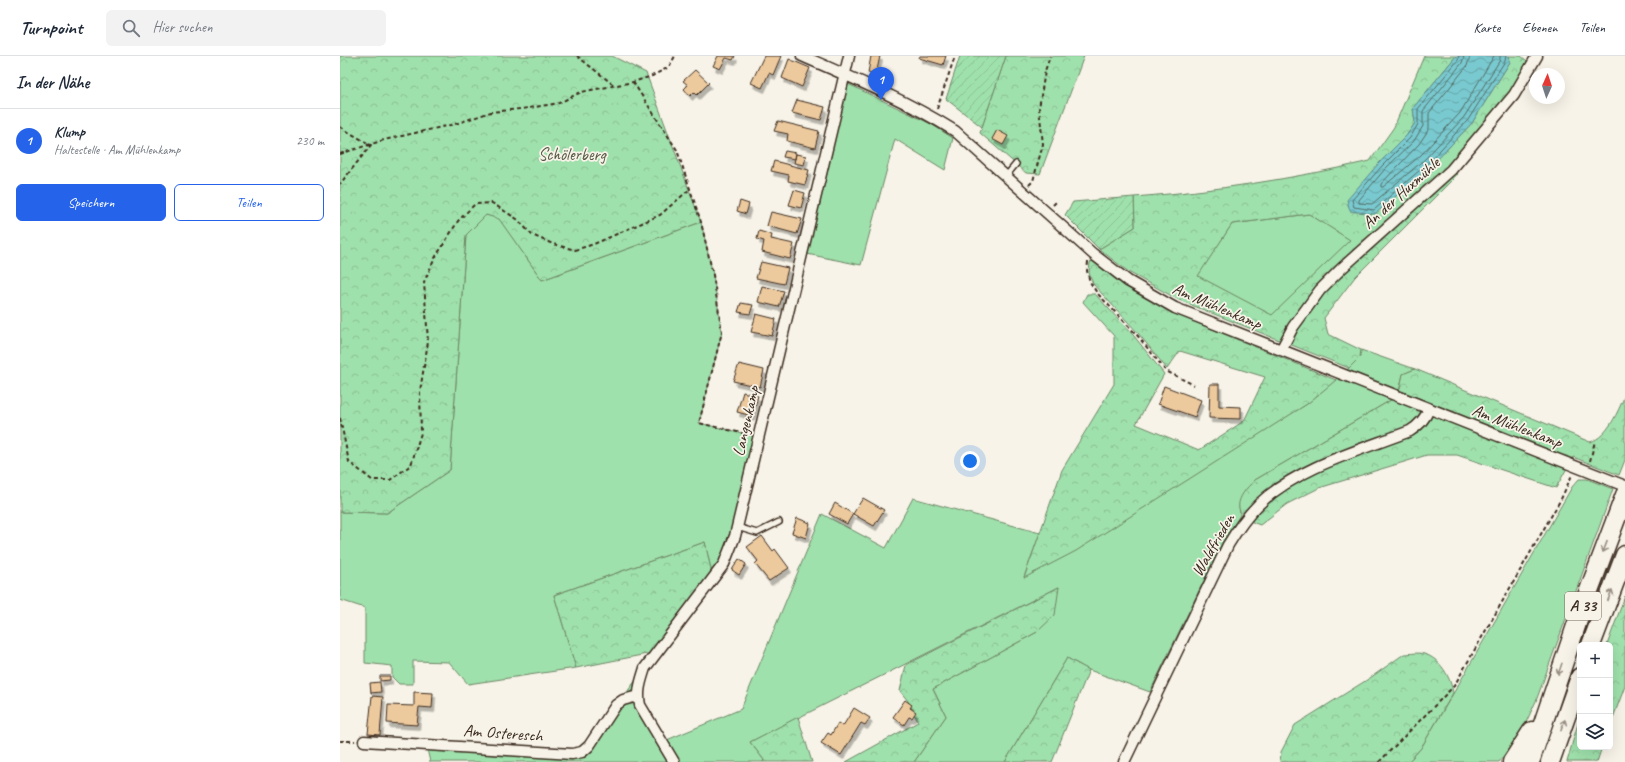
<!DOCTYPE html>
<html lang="de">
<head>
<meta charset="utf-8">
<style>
  :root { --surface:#fff; --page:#f2f2f3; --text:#1f2937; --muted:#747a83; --line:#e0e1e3; --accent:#2563eb }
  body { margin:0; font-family:Caveat,sans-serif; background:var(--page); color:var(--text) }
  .controls { position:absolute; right:12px; bottom:12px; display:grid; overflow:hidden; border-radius:6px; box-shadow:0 4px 16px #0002 }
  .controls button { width:36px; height:36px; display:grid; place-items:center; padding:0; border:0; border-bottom:1px solid var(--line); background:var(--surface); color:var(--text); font:20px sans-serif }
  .compass { position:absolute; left:1189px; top:12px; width:36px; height:36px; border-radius:50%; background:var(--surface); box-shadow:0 4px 16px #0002; rotate:3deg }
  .you { position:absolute; left:630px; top:405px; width:14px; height:14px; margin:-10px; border:3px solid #fff; border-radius:50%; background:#1a73e8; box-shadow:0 0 0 6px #1a73e833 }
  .badge { display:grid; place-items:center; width:26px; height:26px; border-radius:50%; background:var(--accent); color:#fff; font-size:13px; font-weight:700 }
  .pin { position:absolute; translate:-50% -33px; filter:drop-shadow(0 1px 2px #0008) }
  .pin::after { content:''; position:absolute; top:21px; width:14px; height:12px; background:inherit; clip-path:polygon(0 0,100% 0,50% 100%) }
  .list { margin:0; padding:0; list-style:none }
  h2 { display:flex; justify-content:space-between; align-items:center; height:52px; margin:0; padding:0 16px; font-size:17px }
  h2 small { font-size:13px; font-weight:400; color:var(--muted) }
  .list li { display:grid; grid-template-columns:26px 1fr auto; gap:12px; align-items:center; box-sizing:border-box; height:64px; padding:0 16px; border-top:1px solid var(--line) }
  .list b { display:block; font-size:15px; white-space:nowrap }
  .list p { margin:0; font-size:13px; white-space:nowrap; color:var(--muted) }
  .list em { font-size:13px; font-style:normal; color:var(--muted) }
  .actions { display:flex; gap:8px; padding:12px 16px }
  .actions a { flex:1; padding:9px 0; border:1px solid var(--accent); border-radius:6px; text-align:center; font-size:14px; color:var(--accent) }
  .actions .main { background:var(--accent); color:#fff }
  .icon { flex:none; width:22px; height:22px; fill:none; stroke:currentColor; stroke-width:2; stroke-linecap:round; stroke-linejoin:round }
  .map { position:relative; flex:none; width:1285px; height:706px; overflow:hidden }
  header { display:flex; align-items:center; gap:24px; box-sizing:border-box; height:56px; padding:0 20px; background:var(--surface); border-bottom:1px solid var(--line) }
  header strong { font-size:19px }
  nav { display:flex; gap:22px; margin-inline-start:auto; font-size:14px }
  .search { width:280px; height:36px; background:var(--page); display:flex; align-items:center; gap:10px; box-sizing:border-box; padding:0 14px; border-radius:6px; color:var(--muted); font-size:15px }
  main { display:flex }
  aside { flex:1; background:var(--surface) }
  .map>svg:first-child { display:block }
  .grass { fill:#9fe1ac; stroke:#6d8665 }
  .forest { fill:url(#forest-crowns); stroke:#6d8665; fill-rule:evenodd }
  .garden { fill:url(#garden-furrows); stroke:#6d8665 }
  .water { fill:url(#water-waves); stroke:#608a89 }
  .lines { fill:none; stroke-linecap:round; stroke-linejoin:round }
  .shore { stroke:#546a65; stroke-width:1 }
  .building { fill:#edca9e; stroke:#3b2a1e; filter:url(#shadow) }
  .lane-casing { stroke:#3b2a1e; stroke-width:8 }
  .street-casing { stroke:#3b2a1e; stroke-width:13 }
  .highway-casing { stroke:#3b2a1e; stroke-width:21 }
  .path { stroke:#3b2a1e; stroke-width:2; stroke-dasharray:4 3; stroke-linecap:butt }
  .lane { stroke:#f7f3e8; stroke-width:5 }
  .street { stroke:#f7f3e8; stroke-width:10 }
  .highway { stroke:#f7f3e8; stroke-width:18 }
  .oneway { stroke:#998e83 }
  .labels { text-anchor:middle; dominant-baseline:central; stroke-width:3.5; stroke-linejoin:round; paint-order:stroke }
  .shield { fill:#f7f3e8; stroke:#73665b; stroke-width:1 }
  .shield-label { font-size:16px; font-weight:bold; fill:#3b2a1e }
  .park-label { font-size:17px; fill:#545842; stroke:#f7f3e8 }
  .street-label { font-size:17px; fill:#3b2a1e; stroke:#f7f3e8 }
</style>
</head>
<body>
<header>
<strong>Turnpoint</strong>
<div class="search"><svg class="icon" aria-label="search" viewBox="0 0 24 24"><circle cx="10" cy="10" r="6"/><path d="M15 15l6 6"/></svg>Hier suchen</div>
<nav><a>Karte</a><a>Ebenen</a><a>Teilen</a></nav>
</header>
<main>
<aside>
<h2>In der Nähe<small></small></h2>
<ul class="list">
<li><span class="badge">1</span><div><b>Klump</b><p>Haltestelle · Am Mühlenkamp</p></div><em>230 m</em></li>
</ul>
<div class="actions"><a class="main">Speichern</a><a>Teilen</a></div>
</aside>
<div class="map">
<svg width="1285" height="706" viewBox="0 0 1285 706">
  <defs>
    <pattern id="forest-crowns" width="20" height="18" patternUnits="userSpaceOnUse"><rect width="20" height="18" fill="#9fe1ac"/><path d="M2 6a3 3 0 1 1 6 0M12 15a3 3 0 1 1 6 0" fill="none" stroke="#8ac194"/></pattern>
    <pattern id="garden-furrows" width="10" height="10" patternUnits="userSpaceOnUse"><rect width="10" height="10" fill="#9fe1ac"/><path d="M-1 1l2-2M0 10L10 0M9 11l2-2" fill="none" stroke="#8ac194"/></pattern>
    <pattern id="water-waves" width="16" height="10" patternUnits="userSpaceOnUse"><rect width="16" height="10" fill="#79cad0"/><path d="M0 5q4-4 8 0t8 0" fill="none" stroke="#64a4a8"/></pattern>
    <filter id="shadow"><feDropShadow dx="2.5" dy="4.5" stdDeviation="0" flood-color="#0004"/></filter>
  </defs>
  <rect width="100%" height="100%" fill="#f7f3e8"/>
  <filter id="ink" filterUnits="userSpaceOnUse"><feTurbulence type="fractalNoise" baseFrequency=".025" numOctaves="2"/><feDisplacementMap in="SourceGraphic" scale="8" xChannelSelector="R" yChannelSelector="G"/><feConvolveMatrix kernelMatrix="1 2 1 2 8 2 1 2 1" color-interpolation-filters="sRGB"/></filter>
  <g filter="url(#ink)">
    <path class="grass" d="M502,25l89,43 22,14 -8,32 -50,-31 -34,126 -59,-12z
      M969,158l42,26 -79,76 -75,-40 35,-52z
      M146,159l13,3 43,62 159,-58 12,53 9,57 -23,91 60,14 -24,99 -22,43 -8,-37 -151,53 22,73 -108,16 -19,-22 -36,-1v23h-14l-7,-7v-11l-27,-3v-55l-25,-8v-88l47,1 63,-43 16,-235z
      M1021,294l54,19 -12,5 -3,14 -9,12 -136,80 -16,25 1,10 -18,28 -72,149 -61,-22 -22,-12 -62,104h-91l32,-46 -13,-27 104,-57 22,-45 -309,155 14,18 -1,2h-333l-4,-17 156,7 63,-84 -7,28 24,46 79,-33 81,-195 64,34 27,-50 127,35 -16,44 283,-173 42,-36 11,-11z
      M1239,423h8l26,10 -77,212 -14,30 -23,31h-91l13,-14 36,-61 115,-200z"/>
    <path class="forest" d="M0,0h272l34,17 55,149 -159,58 -43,-61 -13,-4 -20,20 -16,235 -63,43 -47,-1z
      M666,0h78l-44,118 -14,-1 -46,-40z
      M1084,0h32l-43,52 2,15 -8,12 -28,28 52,3 41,-43 38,-61 -1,-6h12l11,9 -80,105 6,4 -103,103 -31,41 4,16 33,16 -1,7 -11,11 -170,-68 -49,-27 -31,-24 36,-22 -1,-30c80,-6 158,-18 236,-36l24,-34zM969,158l41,26 -78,75 -74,-39 34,-52z
      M752,205l32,25 49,27 163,67 -29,24 -231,147 -52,27 38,-108 52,-86v-48l-31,-34 4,-8h8l39,42 30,38 -28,50 63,26 45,-29 21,-44 -85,-26 -13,18 -29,-36 -45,-49 -4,-11 1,-10z
      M1075,313l175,73c18,-5 28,-31 35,-47v65l-6,15 -46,-18 -17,31 -99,-33h-30l-108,33 -32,16 -27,21c-30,-10 -25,-27 -5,-45l136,-80 9,-12 3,-14z
      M365,486l8,37 -56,73 -81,16 -22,-73z
      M719,531l-4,28 -18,17 -104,57 13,27 -32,46h-68l72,-40 -10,-21 -8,-10 6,-26z
      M1285,540v90l-15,40v-81h-3z
      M1064,598c6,0 14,-2 20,0 16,4 27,24 29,39l-32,55 -13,14h-128l1,-10 14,-27 75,-47z
      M727,602l22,12 -37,92h-47z
      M1240,660v31h22l-5,15h-30z
      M458,661l14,45h-49l1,-2 -14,-18z"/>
    <path class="garden" d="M620,0h46l-24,71 -36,-28z
      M794,141l1,30 -36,22 -34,-34 8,-13z"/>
    <path class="water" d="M1116,0h53l1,6 -38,61 -41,43 -56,48 -25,-3 -3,-11 32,-37 28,-28 8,-12 -2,-15z"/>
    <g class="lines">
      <path class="shore" d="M1119,0l-1,4 -40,49v15l-8,14 -28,28 -30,34 2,7 20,3 54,-47 40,-43 37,-59 1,-5
        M1124,0l-2,7 -39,48v15l-9,15 -29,28 -26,31v3l13,1 53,-45 39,-42 36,-57v-4
        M1130,0l-3,10 -38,47v16l-10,15 -38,40v3h2l38,-32 39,-42 34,-57"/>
    </g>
    <path class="building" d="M378,0h17l-2,4 -7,-2 -6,11 -7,-3z
      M424,0h17l-8,19 -4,-2 -7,15 -11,-5z
      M531,0h9l-4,19 -8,-2z
      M580,0h26l-3,9 -24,-7z
      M449,3l21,9 -8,19 -20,-9z
      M355,14l14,13 -12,12 -3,-3 -4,4 -6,-7 4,-4 -5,-4z
      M457,44l28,7 -4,13 -29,-7z
      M438,65l41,10 -4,17 -28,-7 1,-7 -14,-3z
      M657,74l11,6 -5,9 -11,-6z
      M445,95l11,2 -1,6 -12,-2z
      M456,98l10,2 -2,9 -10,-2z
      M434,105l35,9 -4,15 -17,-4 1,-6 -18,-4z
      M454,134l11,3 -4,15 -12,-3z
      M400,145l9,3 -3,10 -9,-3z
      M431,156l31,7 -5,15 -30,-8z
      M419,175l13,4 -1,4 23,5 -4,15 -28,-7 2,-11 -7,-2z
      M421,206l27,6 -4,16 -28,-6z
      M422,230l22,5 -5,16 -21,-5z
      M401,247l12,2 -3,9 -12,-2z
      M416,258l20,5 -4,17 -21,-4z
      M399,308l25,6 -4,17 -27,-6z
      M870,328h9v22l22,1v12l-32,-1z
      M824,330l37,14 -6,17 -37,-13z
      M403,336l15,4 -6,20 -15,-4z
      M523,442l21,12 -10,16 -21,-12z
      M495,447l18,11 -6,10 -18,-10z
      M457,462l13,5 -4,15 -14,-5z
      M422,480l11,15 2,-2 14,19 -20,13 -14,-17 3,-3 -11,-14z
      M399,503l7,5 -7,11 -7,-5z
      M40,620h10v4l-10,1z
      M40,626l1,10 -10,1 -1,-10z
      M74,636l19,1 -1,15 -13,-1 -2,18 -30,-2 1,-18 26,1z
      M32,640l11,1 -3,38 -12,-1z
      M565,644l7,5 -2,3 6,4 -4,6 -3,-1 -5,8 -11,-8z
      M514,652l16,10 -5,7 -4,-2 -20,32 -20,-12 7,-10 3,2 7,-12 5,3z"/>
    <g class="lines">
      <g class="lane-casing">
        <path id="lane" d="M666,120l10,-12
          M397,471l20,6 22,-11"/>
      </g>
      <g class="street-casing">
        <path id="street" d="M462,0c51,22 105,45 153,75l138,123 35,27 47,27 450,178
          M941,294l12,-23 27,-37 22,-22 109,-98 63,-75 23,-39
          M24,685l208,13 10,-2 7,-6 27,-41 7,-5 15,-4
          M334,706l-34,-57c-3,-14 1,-24 5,-37l79,-104 11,-28 114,-480
          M784,706l104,-217c9,-15 19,-29 31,-41 39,-37 102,-54 151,-73 10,-6 15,-12 19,-22"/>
      </g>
      <g class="highway-casing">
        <path id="highway" d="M1251,589l34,-90
          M1172,706l20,-31
          M1190,706l49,-145 46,-122
          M1210,706l30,-85"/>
      </g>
      <path class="path" d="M237,0l38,30
        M293,26l44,68 24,72 12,53 9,57 -23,91 51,12
        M597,53l18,-53
        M0,71l31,18 -31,39
        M0,98l44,-14 71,-16 36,-12 38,-4 30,-5 22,-11 52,-10 19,-6 17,-9 6,-11
        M689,129l4,-4 10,-37 -4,-36 6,-37 5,-15
        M713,149l5,-5
        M748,206l-1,9 3,11 7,11 40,42 29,36 28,14
        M0,362l9,44 23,18h18l21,-15 10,-32 -1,-42 8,-49 -4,-60 11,-24 23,-37 17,-17 17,-1 25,16 15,16 21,9 22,6 19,-6 66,-29 30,-26
        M1250,405l5,-20
        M0,685h15
        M1039,706l75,-76 107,-187 11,-24"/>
      <use href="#lane" class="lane"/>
      <use href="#street" class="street"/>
      <use href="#highway" class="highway"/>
    </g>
    <defs><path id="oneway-shaft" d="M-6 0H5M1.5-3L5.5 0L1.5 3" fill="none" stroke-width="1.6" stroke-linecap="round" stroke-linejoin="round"/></defs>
    <g class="oneway">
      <use href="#oneway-shaft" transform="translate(1265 491) rotate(111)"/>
      <use href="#oneway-shaft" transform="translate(1270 539) rotate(-69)"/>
      <use href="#oneway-shaft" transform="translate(1220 613) rotate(109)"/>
      <use href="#oneway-shaft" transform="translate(1223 669) rotate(-70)"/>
    </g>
  </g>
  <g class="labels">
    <rect class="shield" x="1225" y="536" width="36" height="28" rx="3"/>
    <g class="shield-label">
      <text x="1243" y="550">A 33</text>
    </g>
    <g class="park-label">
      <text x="232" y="98">Schölerberg</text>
    </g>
    <g class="street-label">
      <text transform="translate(1061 137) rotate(-42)">An der Huxmühle</text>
      <text transform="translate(877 250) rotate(23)">Am Mühlenkamp</text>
      <text transform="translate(406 365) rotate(-77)">Langenkamp</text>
      <text transform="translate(1177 370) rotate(21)">Am Mühlenkamp</text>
      <text transform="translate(873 489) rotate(-60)">Waldfrieden</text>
      <text transform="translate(163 677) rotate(4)">Am Osteresch</text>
    </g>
  </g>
</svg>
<div class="controls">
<button>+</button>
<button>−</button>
<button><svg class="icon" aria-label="layers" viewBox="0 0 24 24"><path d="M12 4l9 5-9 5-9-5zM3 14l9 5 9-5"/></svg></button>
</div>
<svg class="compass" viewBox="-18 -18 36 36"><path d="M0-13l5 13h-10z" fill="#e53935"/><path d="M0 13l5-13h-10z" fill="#747a83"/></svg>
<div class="you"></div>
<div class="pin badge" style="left:541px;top:44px">1</div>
</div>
</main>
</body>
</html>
